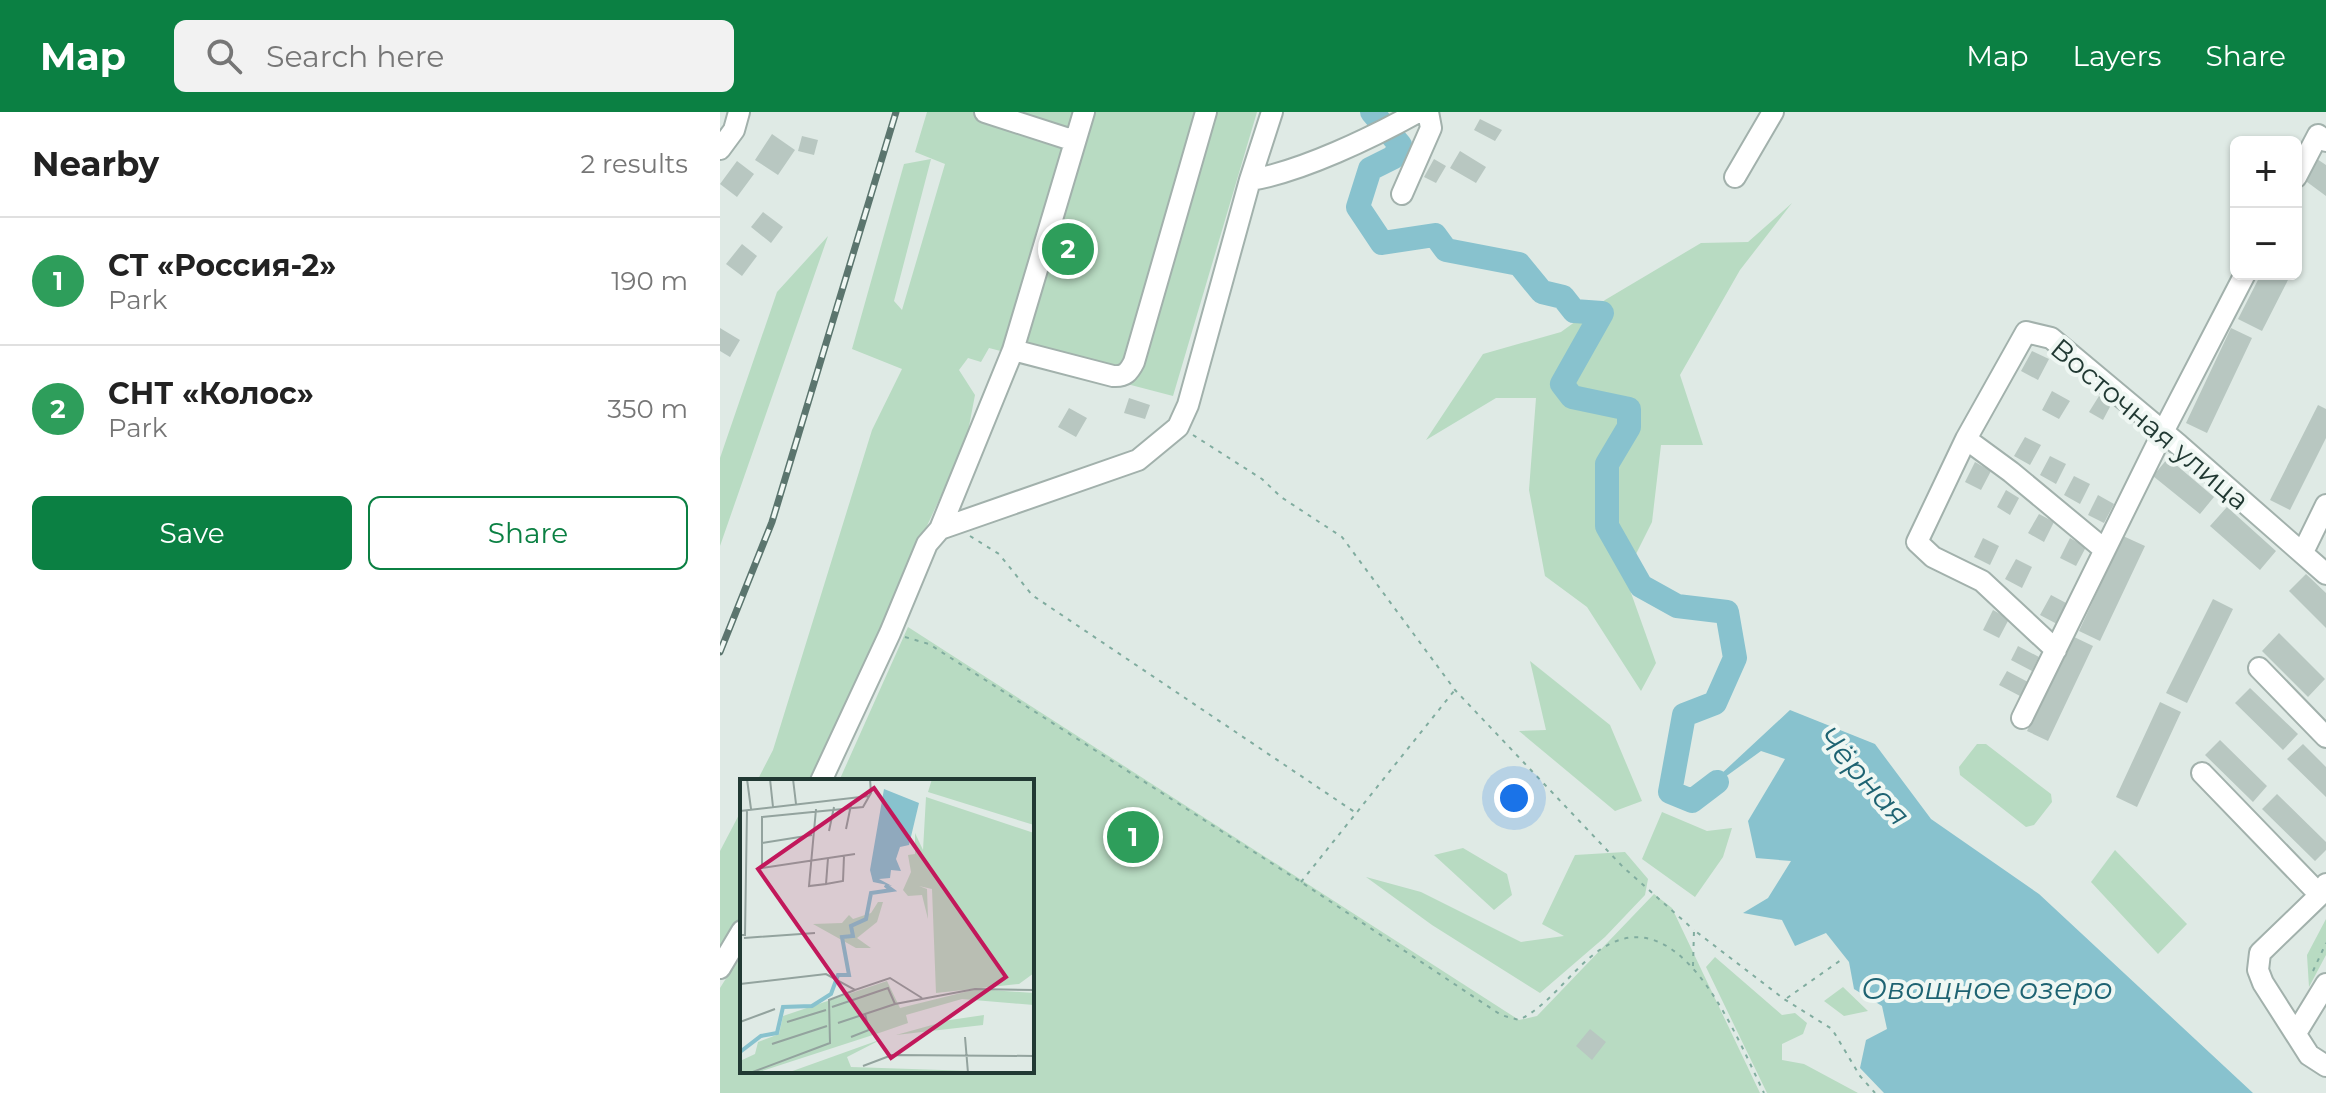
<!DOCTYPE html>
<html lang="en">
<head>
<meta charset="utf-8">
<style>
  :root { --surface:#fff; --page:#f2f2f2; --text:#222; --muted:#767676; --line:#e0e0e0; --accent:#0b8043 }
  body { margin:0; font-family:Montserrat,sans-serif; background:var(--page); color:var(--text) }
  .controls { position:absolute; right:24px; top:24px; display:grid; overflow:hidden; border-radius:12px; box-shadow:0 2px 6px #0004 }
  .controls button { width:72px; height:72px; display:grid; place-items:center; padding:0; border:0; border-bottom:2px solid var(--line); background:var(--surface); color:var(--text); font:40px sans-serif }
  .you { position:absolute; left:794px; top:686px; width:28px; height:28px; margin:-20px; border:6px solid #fff; border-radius:50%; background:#1a73e8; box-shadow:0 0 0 12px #1a73e833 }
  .badge { display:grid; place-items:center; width:52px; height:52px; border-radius:50%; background:var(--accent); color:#fff; font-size:26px; font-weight:700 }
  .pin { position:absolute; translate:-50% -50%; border:4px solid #fff; box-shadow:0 2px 8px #0006 }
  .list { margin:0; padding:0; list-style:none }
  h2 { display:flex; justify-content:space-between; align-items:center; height:104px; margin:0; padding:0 32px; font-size:34px }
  h2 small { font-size:26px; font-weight:400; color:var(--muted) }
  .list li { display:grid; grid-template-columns:52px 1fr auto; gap:24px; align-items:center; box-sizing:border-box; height:128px; padding:0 32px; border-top:2px solid var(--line) }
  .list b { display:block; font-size:30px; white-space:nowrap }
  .list p { margin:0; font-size:26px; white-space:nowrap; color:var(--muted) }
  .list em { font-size:26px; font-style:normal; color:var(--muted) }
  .actions { display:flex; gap:16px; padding:24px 32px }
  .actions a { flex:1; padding:18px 0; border:2px solid var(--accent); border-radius:12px; text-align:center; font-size:28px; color:var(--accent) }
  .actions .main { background:var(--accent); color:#fff }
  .icon { flex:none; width:44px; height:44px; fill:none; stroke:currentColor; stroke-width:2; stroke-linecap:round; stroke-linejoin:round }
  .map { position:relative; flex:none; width:1606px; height:981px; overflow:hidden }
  header { display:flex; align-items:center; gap:48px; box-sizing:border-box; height:112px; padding:0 40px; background:var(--accent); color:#fff }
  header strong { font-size:38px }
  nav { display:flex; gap:44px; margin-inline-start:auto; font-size:28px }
  .search { width:560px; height:72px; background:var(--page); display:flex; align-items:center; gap:20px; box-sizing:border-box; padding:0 28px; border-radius:12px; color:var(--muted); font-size:30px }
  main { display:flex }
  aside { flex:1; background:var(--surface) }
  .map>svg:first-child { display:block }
  .green { fill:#b8dbc2 }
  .water { fill:#88c2ce }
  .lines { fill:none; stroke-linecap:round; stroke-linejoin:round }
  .river { stroke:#88c2ce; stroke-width:24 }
  .building { fill:#b8c7c1 }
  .minor-casing { stroke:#a2b1ac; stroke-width:24 }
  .path { stroke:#80ac9f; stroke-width:2; stroke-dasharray:4 6; stroke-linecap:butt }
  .minor { stroke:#fff; stroke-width:20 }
  .rail-casing { stroke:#5b756e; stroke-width:7 }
  .rail { stroke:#eff7f3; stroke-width:4; stroke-dasharray:12; stroke-linecap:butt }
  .labels { text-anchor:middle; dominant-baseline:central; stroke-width:8; stroke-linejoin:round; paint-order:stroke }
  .street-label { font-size:28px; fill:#213933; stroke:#eff7f3 }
  .water-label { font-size:30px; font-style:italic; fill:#1e6372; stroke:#eff7f3 }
  .inset-river { fill:none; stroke:#88c2ce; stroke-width:4 }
  .inset-road { fill:none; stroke:#93a39e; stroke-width:2 }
  .view { fill:#c2185b; fill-opacity:0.15; stroke:#c2185b; stroke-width:4 }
  .inset-edge { fill:none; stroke:#213933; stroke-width:4 }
</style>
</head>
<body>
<header>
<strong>Map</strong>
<div class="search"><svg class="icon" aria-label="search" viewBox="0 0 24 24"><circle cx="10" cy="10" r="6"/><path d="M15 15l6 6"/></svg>Search here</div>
<nav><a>Map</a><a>Layers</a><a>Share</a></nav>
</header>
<main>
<aside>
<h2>Nearby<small>2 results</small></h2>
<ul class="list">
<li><span class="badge" style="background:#2e9e5b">1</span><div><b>СТ «Россия-2»</b><p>Park</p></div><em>190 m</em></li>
<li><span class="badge" style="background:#2e9e5b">2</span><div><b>СНТ «Колос»</b><p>Park</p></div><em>350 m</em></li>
</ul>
<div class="actions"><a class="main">Save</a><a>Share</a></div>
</aside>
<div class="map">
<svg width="1606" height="981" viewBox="0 0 1606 981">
  <rect width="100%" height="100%" fill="#dfeae5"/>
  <path class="green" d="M207,0h330l-84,284 -184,-48 -8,14 -13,-4 -9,12 16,25 -9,47 -60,129 -90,210h-59l16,-31 99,-320 30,-61 -50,-20 52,-185 27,-5 -37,142 8,9 43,-146 -30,-12z
    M1072,91l-52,67 -60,105 23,70h-42l-9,77 -27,54 31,87 -15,28 -54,-84 -42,-31 -16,-86 7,-92h-40l-70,42 57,-86 78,-22 44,-32 96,-57 47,-1z
    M108,124l-108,310v-88l57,-166z
    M188,515l611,393 18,-4 117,-122 18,14 88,185h-1040v-105l22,-35v118h290v-290h-193z
    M810,549l80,64 32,76 -27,10 -96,-80 27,-1z
    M1257,632h9l65,50 1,8 -18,23 -8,2 -66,-52 -1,-8z
    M22,697v109l-22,35v-102z
    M942,700l45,19 25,-3 -9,29 -28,40 -53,-38z
    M743,736l44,26 5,21 -18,15 -60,-55z
    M1395,738l72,74 -29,30 -67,-72z
    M905,740l23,27 -3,16 -40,42 -65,56 -108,-68 -66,-48 55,15 100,50 43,-6 -22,-12 33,-69z
    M1606,807v36l-17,32 -2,-32z
    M995,845l67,58 13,-2 12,10 -4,11 -21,10v16l22,4 54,29h-91l-61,-126z
    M1123,875l25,24 -24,5 -20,-15z"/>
  <path class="water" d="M1070,598l85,34 56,75 108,75 214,199h-369l-24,-25 6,-28 21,-11 -5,-23 -28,-17 -5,-27 -23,-29 -31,13 -13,-26 -39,-7 25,-15 23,-37 -35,-3 -8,-37 37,-62 -24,-8 -69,50z"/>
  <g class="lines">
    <path class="river" d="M652,0l28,33 -6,12 -24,12 -12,38 24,36 53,-8 11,15 73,14 23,28 21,5 11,14 28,2 -40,71 10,13 57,12v18l-22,37v62l34,60 36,20 50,6 8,46 -20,45 -31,12 -14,77 22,9 25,-19"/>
  </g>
  <path class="building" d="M760,7l22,11 -7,11 -21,-11z
    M52,22l23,16 -17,25 -23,-15z
    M82,24l16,4 -4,15 -16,-4z
    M740,39l26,16 -10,16 -26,-15z
    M714,47l12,7 -10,17 -12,-6z
    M1597,47l9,6v31l-23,-17z
    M17,49l17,13 -17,23 -17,-13z
    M43,100l20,15 -12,16 -20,-16z
    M22,132l15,12 -15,20 -16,-12z
    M1541,162h30l-29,57 -24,-12z
    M0,216l20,12 -10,17 -10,-6z
    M1511,216l21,10 -45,95 -21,-10z
    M1312,239l17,8 -11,21 -17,-9z
    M1332,279l18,10 -11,18 -17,-9z
    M1379,284l13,7 -9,17 -14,-8z
    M409,286l21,7 -5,14 -21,-6z
    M1598,293l8,4v29l-36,72 -20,-10z
    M349,296l18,10 -11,19 -18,-10z
    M1305,325l16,8 -11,20 -16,-9z
    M1330,344l16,8 -10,20 -16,-9z
    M1448,346l46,39 -14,17 -47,-38z
    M1255,350l16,9 -10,19 -16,-8z
    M1354,364l16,8 -10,20 -16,-9z
    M1286,378l13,8 -9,17 -13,-8z
    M1378,383l16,9 -10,19 -16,-8z
    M1507,395l49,44 -16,19 -50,-44z
    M1319,402l15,8 -10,20 -16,-9z
    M1403,424l22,10 -45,95 -21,-10z
    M1263,426l16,8 -9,19 -16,-8z
    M1350,426l16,9 -10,19 -16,-8z
    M1296,447l16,8 -10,21 -17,-9z
    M1586,462l20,19v35l-37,-37z
    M1331,483l17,9 -11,20 -17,-9z
    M1493,487l20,10 -46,94 -21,-10z
    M1273,498l16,9 -10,19 -16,-8z
    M1559,521l46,46 -17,18 -46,-46z
    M1352,524l21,10 -45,95 -21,-10z
    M1298,534l21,11 -7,14 -21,-11z
    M1287,559l21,11 -8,14 -21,-11z
    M1530,576l48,46 -15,16 -48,-47z
    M1440,590l21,10 -44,95 -21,-10z
    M1500,628l47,46 -14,16 -48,-47z
    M1583,632l23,23v30l-39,-38z
    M1557,682l49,48v8l-11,11 -53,-52z
    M870,917l16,13 -14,18 -16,-14z"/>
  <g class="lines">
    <g class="minor-casing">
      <path id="minor" d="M265,0l90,29
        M0,37l14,-19 5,-18
        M1015,65l38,-65
        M1576,65l22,-42 8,6
        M530,68l22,-68
        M682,82l29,-66 -3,-16
        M293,238l100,26c12,1 16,-4 21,-14l72,-250
        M1246,327l-49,103 16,15 49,24 74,69
        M220,417l198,-69 40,-33 10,-22 62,-225c51,-8 123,-43 168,-68
        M1385,438l-94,-78 -45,-33 60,-107 25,6 128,107 147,129
        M1583,440l23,-47
        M1539,556l67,69
        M1302,606l141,-286 82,-158
        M1482,661l118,122
        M101,669l69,-148 37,-89 13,-15 73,-179 71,-238
        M1606,772l-6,11 -60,58 -2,17 5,13 46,72 17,11
        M0,856l22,-37
        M1576,921l30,-49"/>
    </g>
    <path class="path" d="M473,323l69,44 19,18 61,40 113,153 168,177 71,63
      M250,424l29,18 33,41 324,218
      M185,525l24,7 372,238 200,133 18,5c30,-15 48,-44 74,-65 85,-69 143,81 171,138
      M581,770l153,-191
      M973,854l1,-36 90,69 48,30 28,47 15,17
      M1593,859l13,-28
      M1067,886l54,-38"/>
    <use href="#minor" class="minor"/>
    <g class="rail-casing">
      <path id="rail" d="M0,540l52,-130 124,-410"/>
    </g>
    <use href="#rail" class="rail"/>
  </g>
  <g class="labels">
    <g class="street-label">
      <text transform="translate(1430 312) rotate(40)">Восточная улица</text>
    </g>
    <g class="water-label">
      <text transform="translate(1144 664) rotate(48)">Чёрная</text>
      <text x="1267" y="876">Овощное озеро</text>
    </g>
  </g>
  <g transform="translate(20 667)">
    <rect width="294" height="294" fill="#dfeae5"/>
    <path d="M192,0h102v46l-106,-33zM186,18l108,36v140l-15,11 -83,9 -4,-104 -13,-3 8,3 1,30 -6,-24 -14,1 -5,-6 8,-18 -3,-17 7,-1v-21l8,17zM138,123h5l-6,20 -20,16 14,10h-15l-43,-24 29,-1 7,-8 4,4 18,-6zM147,202l13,27 77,-19 57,4v12l-72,-6 -56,16 2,8 -26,9 -126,41h-16v-12l15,-7 3,-12 21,-8 4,-18zM244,236l-1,10 -87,10 54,-15zM142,260l-35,18 4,10 183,6h-247z" fill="#b8dbc2"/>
    <path d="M144,10l35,14 -10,42 -9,2 -4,12 5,12 -10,-1 -1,8 -11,1 13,7 -19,-4 -3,-12z" fill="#88c2ce"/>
    <path class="inset-river" d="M0,273l21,-16 16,-3 6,-26 29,-1 19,-12 7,-19h11l-7,-38 11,-1 -2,-10 15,-7 5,-26 21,-3 -7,-5"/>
    <path class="inset-road" d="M7,0l4,30M30,0l3,28M53,0l3,25M76,30l-7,77 17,-2 2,-26M0,32l129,-15M106,50l5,-24M89,52l5,-24M22,64l50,-8M115,75l-93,14v-51l101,-10 8,-14 -1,-14M86,105l17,-3 1,-25M0,156h5l2,-125M4,159l71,-5M0,205l86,-10 29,16 35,-12 32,20M92,228l56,-19 7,16M0,243l35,-13M47,243l39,-12M98,244l57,-19 80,-15 59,1M111,258l18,-7 -4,-16M225,258l3,36M32,265l55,-18M123,287l29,-11 142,1M10,294l80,-30 -1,-43 26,-10"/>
    <path class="view" d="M134,9l132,189 -115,81 -133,-189z"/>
    <rect width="294" height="294" class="inset-edge"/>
  </g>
</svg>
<div class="controls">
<button>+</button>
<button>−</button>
</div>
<div class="you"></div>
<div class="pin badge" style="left:413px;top:725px;background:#2e9e5b">1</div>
<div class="pin badge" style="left:348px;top:137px;background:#2e9e5b">2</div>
</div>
</main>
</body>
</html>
